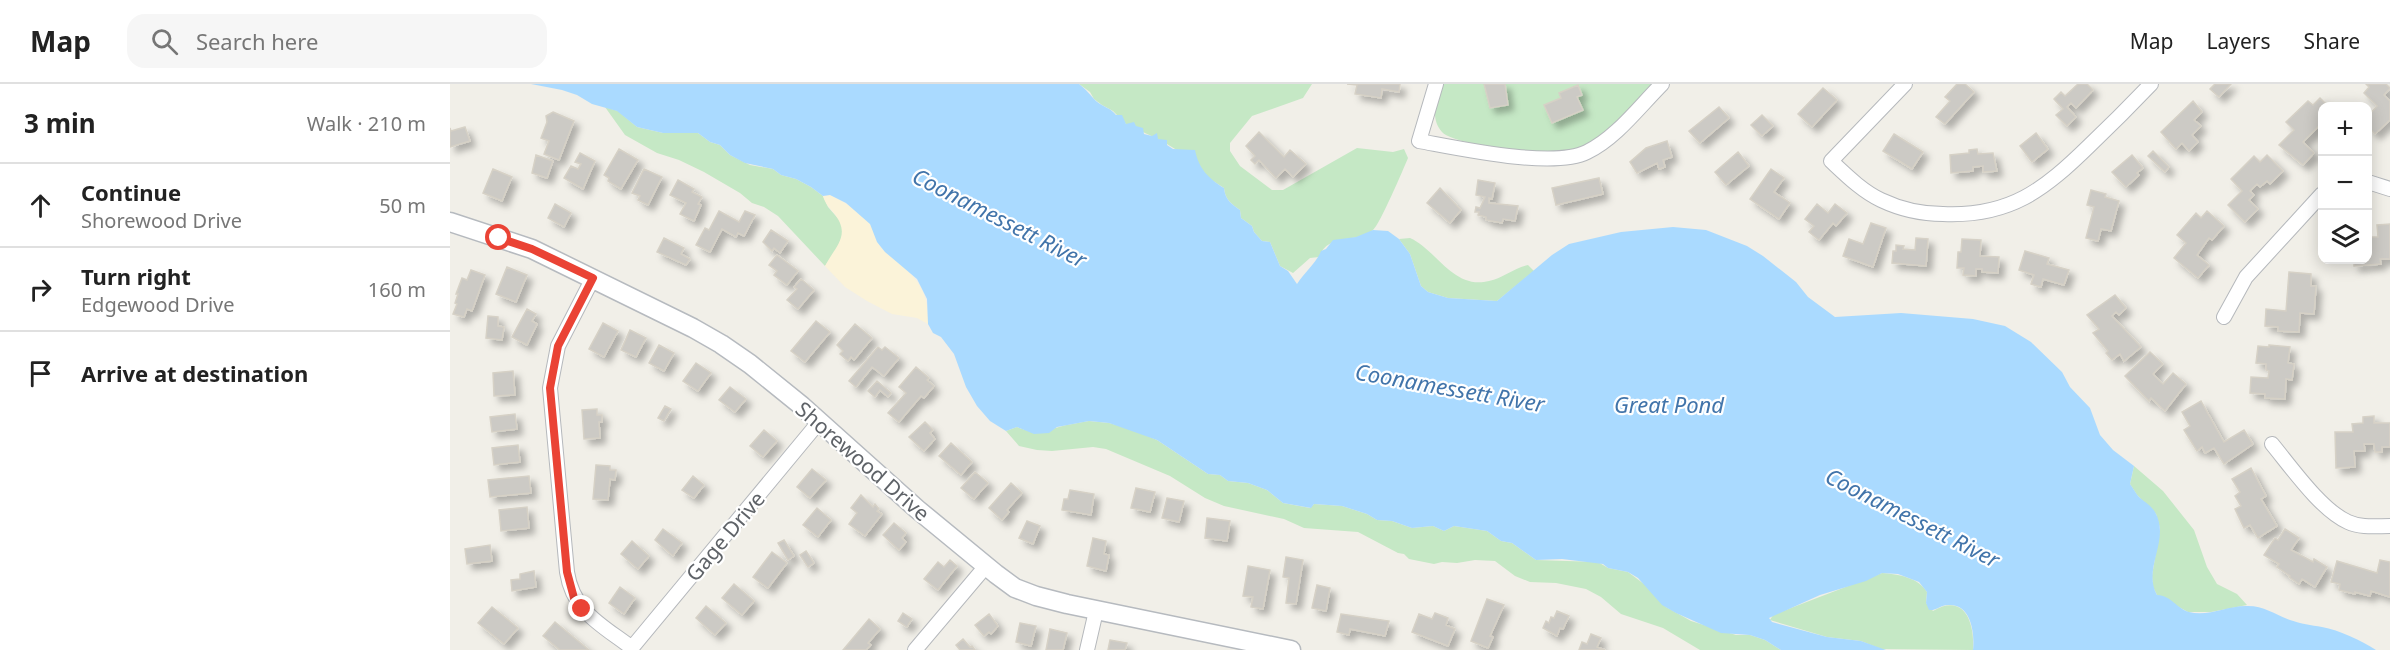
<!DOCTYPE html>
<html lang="en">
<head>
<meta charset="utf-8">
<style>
  :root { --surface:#fff; --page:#f6f6f6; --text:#222; --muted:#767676; --line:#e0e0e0 }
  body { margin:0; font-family:"Noto Sans",sans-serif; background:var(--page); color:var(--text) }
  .controls { position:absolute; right:18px; top:18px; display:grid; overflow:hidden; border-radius:12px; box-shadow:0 3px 15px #0003 }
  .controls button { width:54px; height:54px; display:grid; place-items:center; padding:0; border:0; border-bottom:2px solid var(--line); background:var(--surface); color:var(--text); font:30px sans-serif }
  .stop { position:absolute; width:18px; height:18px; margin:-14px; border:4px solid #ea4335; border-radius:50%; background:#fff }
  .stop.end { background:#ea4335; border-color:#fff; box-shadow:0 2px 6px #0008 }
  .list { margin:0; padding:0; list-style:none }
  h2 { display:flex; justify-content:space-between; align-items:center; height:78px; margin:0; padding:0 24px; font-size:26px }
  h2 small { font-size:20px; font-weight:400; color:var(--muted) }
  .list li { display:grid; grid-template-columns:39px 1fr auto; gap:18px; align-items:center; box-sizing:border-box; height:84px; padding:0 24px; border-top:2px solid var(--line) }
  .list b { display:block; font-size:22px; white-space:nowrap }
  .list p { margin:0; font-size:20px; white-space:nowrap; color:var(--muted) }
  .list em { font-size:20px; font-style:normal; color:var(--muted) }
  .icon { flex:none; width:33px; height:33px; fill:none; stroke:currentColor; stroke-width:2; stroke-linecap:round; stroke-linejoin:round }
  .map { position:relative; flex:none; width:1940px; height:566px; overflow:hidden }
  header { display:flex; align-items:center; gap:36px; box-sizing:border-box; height:84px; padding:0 30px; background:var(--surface); border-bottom:2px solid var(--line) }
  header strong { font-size:28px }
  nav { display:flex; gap:33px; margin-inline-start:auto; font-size:21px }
  .search { width:420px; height:54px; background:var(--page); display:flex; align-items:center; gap:15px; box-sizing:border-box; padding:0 21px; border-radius:18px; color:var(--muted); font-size:22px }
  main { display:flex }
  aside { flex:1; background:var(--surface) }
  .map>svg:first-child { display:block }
  .green { fill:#c5e8c5 }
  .sand { fill:#fbf3d9 }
  .water { fill:#aadaff }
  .building { fill:#cccac5; stroke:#d6d1c6; stroke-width:1.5; filter:url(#shadow) }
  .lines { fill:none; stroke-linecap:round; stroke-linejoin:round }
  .street-casing { stroke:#b5b8bc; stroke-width:16 }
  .secondary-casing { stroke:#b6babf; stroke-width:21 }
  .street { stroke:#fff; stroke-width:14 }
  .secondary { stroke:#fff; stroke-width:18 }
  .route { stroke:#ea4335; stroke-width:8 }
  .labels { text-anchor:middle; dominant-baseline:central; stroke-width:4.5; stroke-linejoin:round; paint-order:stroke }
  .street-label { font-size:21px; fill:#5f6368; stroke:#fff }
  .water-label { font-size:22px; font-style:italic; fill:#4174aa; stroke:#fff }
</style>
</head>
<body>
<header>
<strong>Map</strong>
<div class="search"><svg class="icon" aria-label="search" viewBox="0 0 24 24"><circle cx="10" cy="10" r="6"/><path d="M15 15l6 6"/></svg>Search here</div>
<nav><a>Map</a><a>Layers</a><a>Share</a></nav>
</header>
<main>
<aside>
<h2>3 min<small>Walk · 210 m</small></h2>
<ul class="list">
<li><svg class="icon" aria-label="ahead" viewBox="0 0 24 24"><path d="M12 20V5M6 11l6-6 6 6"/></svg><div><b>Continue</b><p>Shorewood Drive</p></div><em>50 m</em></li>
<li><svg class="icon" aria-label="right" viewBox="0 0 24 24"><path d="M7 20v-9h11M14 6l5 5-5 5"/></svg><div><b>Turn right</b><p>Edgewood Drive</p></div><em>160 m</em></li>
<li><svg class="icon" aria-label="arrive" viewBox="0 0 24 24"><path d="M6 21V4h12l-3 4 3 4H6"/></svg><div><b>Arrive at destination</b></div></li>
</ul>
</aside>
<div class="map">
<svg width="1940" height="566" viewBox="0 0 1940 566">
  <defs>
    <filter id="shadow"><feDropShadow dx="5.5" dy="5.5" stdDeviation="3" flood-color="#0004"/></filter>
  </defs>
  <rect width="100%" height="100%" fill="#f1efe8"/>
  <path class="green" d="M629,0h233l-9,14 -51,18 -22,27v8l10,15 32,24h11l74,-42 36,4 11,-3 4,9c-5,12 -28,66 -35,72 -16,14 -45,2 -54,27l-9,1 -17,15 -13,-7 -10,-24 -8,-1 -8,-9 -2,-6 -11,-8 -1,-8c-9,-6 -15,-11 -16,-22l-17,-11 -9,-14 -36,-22 -36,-17 -13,-13 -11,-6 -8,-6 -4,-7z
    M993,0h210l-52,53c-8,6 -22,15 -33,16 -20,2 -114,-7 -126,-21 -13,-15 -5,-32 1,-48z
    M155,23l13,4 19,16 26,6h35l12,9 10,3 10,10 20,10 23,4 8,6 15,4 15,8 12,9 5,11 14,16 1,11 -5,13 -13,19 -47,-50 -14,-9 -12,-4 -12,-10 -36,-21 -25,-12 -22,-7 -32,-18z
    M960,154c27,12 43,52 79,43 14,-3 25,-13 39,-16l6,6 -37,30 -49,-3 -20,-6 -7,-6 -11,-32 -11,-15z
    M639,337l20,2 22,6 26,11 51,34 12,1 8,6 20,2 19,7 16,13 27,5 4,-4 28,2 25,8 10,6 15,1 20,7 21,-2 11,5 10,-5 33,5 14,10 11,2 24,17 62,2 10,6 20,4 20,15 18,20 25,14 45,14h14l15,5 16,10h-81l-37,-22 -42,-14 -20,-17 -15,-8 -30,-6 -26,-1 -15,-6 -20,-15 -20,-1 -18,3 -15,-1 -8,2 -25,-5 -5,-5 -6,-1 -40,-21 -54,-4 -20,-9 -60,-13 -19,-8 -35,-22 -64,-27 -13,-2 -41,4 -15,-1 -18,-4 -13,-15 11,-4c23,9 21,6 42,0 10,-3 20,-4 30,-6z
    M1684,382l29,25 31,39 13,37 10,17 20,10 10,11 -36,7h-23l-31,-17 -4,-8 -1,-11 8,-48 -4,-14 -19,-19 -7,-11z
    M1432,489c16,1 37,5 45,19l-1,11 7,8c32,-19 42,13 40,39l-92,-1 -20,-8 -34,-4 -57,-17 3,-5z"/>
  <path class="sand" d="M380,111c12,6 34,18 41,30 5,8 5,17 12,25 4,4 10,7 14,11 23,20 32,33 31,63l-11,-6 -25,-4 -25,-13 -22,-14 -20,-21c11,-21 27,-31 8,-54 -5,-6 -8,-9 -10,-16z"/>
  <path class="water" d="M81,0h548c7,5 11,11 17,17 7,6 15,7 20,14h6l4,9 8,-2 2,4 7,2 1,6 8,2 5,-3 1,6 9,1v5l6,4 22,1c4,19 13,28 29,38 1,11 7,16 16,22l1,8 11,8 2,6 8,9 8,1 10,24 8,5 9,13c7,-11 20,-22 24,-33l5,-2 7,-9 23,-3 17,-7 15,1 11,8 11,15 11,32 7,6 20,6 49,3 55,-46 17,-11 52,-12 52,-5 33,3 41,16 16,10 33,26 12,15 27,20 66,-4 72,6 32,7 26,16 31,30 8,15 20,21 10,27 13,15 21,16 -4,18c3,4 5,8 8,12 5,5 13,9 17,16 16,28 -13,56 2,83 15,1 19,13 32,17 20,5 39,-7 59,-6 16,0 28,9 42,14 11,4 21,5 32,7 17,3 40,14 54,23h-403c2,-17 -2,-47 -25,-45 -7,0 -12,6 -19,5l-3,-7 1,-11 -8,-10 -21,-8 -16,-1 -16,8 -46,14 -51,23 3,4 55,15 34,4 25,9h-105l-16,-10 -15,-5 -29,-2 -45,-20 -14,-8 -24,-27 -10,-6 -20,-4 -5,-4 -41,-5 -26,1 -24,-17 -11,-2 -14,-10 -33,-5 -10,5 -11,-5 -21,2 -20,-7 -15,-1 -10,-6 -25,-8 -28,-2 -3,4 -28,-5 -16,-13 -19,-7 -20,-2 -8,-6 -12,-1 -51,-34 -48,-17 -20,-2 -32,6 -8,6 -15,1 -17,-7 -11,4 -16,-10 -13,-15 -11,-19 -12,-33 -13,-17 -8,-4 -5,-9 -1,-25 -10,-20 -32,-27 -8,-10 -7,-18 -24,-21 -16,-8 -7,1 -12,-9 -15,-8 -15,-4 -8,-6 -28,-6 -15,-8 -10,-10 -10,-3 -12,-9h-35l-26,-6 -20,-16 -25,-7 -15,-9 -15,-5z"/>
  <path class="building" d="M897,0h53l-1,8 -17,-3 -1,9 -26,-4 2,-9z
    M1034,0h21l3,21 -18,3z
    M1507,0h8l9,8 -29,32 -9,-7 14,-16 -5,-4z
    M1628,0h9l6,6 -17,18 -5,-5 -4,4 9,10 -9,9 -11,-11 7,-6 -9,-10 7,-7 4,4z
    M1765,0h16l-12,13 -9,-8z
    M1916,0h20l4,4 -6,7 6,6v19l-15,14 -7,-7v-11l9,-10 -13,-13 5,-6z
    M1128,1l4,10 -5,2 6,13 -31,13 -8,-18 17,-7 -2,-5z
    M1373,4l14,12 -25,27 -14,-13z
    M1870,14l8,8h-6v17l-19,19 11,11 -11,12 -24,-20 15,-15 -8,-8 22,-21 5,4z
    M1743,17l9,11 -8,8 7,6 -9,9 6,7 -9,9 -7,-8 -6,6 -15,-17z
    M1269,23l10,11 -29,25 -11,-12z
    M103,28l21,9 -15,39 -15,-6 5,-13 -8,-3 6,-16 -1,-6z
    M1312,31l11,11 -11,10 -11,-11z
    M15,43l5,14 -20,6v-19l1,3z
    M809,48l25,25 6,-7 16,14 -13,13 -8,-8 -9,9 -17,-18 -4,4 -4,-4 4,-4 -9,-10z
    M1586,49l12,16 -16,13 -12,-16z
    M1444,50l29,18 -11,17 -29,-18z
    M1217,57l5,16 -9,3 2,7 -6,2 -2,-6 -20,10 -7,-11 16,-14z
    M169,65l19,11 -17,29 -13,-8 1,-3 -5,-3z
    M1527,65l1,5 15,-1 4,18 -14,1v-6l-10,1v4l-22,2 -1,-18 19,-2v-3z
    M1703,67l16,16 -4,5 -17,-16z
    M1288,68l11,14 -23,19 -11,-13z
    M130,69l15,8 -12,28 -19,-11 7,-12 7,3 3,-5 -6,-2z
    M86,71l17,6 -6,17 -15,-5z
    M1682,71l11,13 -6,5 2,2 -13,12 -14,-15z
    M1817,71l16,16 -13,13 -3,-3 -7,6 -3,-3 -7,7 4,4 -5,5 9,9 -13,13 -17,-17 14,-14 -11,-12 23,-23 6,6z
    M43,85l19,8 -10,24 -19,-8z
    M194,85l18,8 -14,28 -10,-5 2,-4 -8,-3z
    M1321,85l13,9 -10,14 16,11 -11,16 -29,-20z
    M1149,94l4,16 -47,11 -4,-17z
    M228,96l16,9 -2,3 10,5 -4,7 3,1 -7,16 -14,-7 6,-11 -16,-8z
    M1028,96l17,3 -3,16 -3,-1v5l29,3 -3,15 -12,-2 -1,4 -16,-3v-3l-8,-2 1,-3h-4l1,-5 4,1 5,-11 -9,-2z
    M990,104l21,22 -11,13 -23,-20z
    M1641,106l15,4 -1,3 14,4 -8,30 -10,-2 -3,12 -12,-3 8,-31 -7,-2z
    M105,120l16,9 -7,14 -16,-9z
    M1367,120l11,9 7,-9 12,9 -11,13 -3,-3 -14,17 -10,-8 5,-6 -9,-7z
    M269,127l20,11 6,-11 10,4 -11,21 -6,-3 -2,4 -14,-8 -12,23 -14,-7 9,-17 4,2z
    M1757,127l17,15 -12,14 -3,-2 -12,17 12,10 -11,13 -24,-20 12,-15 -9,-8 19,-22 5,5z
    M1421,139l15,5 -13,39 -30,-11 6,-17 14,5z
    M1940,140v35h-10l1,5 -27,2v-6h14v-23h10l-1,-12z
    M321,146l17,11 -8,12 -6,-5 -2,3 -9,-9z
    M214,154l20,10 -3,6 9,5 -4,6 -29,-13z
    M1466,154l12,1 -2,27 -34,-3 1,-12h3v-6l8,1 -1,3 12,1z
    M1512,155l19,1 -1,16 19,1 -1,16 -16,-1v-3h-6v7l-13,-1 1,-7h-7l1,-16h3z
    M1575,167l24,7 -2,6 22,6 -5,15 -21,-6 -2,8 -10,-3 3,-9 -15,-5z
    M327,171l21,16 -11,14 -13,-10 3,-4 -8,-6z
    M57,183l20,8 -11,27 -20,-8z
    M21,186l14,5 -13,36 -5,-2 -3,8 -11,-3 4,-10 -2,-1 3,-9h-2l6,-16 5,2z
    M1839,188l22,2v12h5l-2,28 -14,-1 -1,19 -21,-1v-4l-13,-1 1,-17 20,2z
    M351,195l13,11 -16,19 -11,-9 10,-11 -3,-2z
    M1665,211l11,13 -7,7 -3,-3 -4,4 29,31 -17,14 -4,-7 -8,6 -6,-7 2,-2 -15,-18 6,-4 -12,-14z
    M77,225l9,5 -4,7 5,3 -10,21 -15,-8z
    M38,232l10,1v9l6,1 -2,13 -16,-2z
    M366,237l14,11 -25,30 -14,-11z
    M153,239l15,8 -14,26 -15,-8z
    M405,240l17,14 -18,22 -3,-3 -3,4 -8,-7 3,-3 -6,-6z
    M180,246l16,8 -10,19 -15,-7z
    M209,261l15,8 -10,18 -15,-8z
    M1819,261l21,2 -2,16 6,1 -2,16 -6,-1 -1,20 -20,-1v-4l-15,-1 1,-16 17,1 1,-7 -3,-1v-6l-10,-1 2,-17 11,1z
    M428,263l4,3 3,-3 14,11 -15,18 -12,-9 -16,20 -7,-6z
    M1700,268l13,12 -10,10 10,10 10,-11 13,11 -21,27 -14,-13 -2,3 -24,-25z
    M246,279l15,10 -13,18 -15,-10z
    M466,283l13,11 -2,2 7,6 -10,12 -3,-2 -22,26 -11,-9 18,-20 -7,-6z
    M63,287l2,24 -21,1 -1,-23z
    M427,297l14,12 -3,4 -8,-7 -5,7 -7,-6z
    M280,303l16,12 -11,13 -16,-12z
    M1751,317l23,41 20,-12 9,14 -29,20 -10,-16 -9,5 -3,-6 -5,4 -13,-21 6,-4 -8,-14z
    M215,322l6,3 -7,12 -6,-3z
    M147,325v6h5v7h-3l1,16 -16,1 -2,-29z
    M65,330l2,15 -25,3 -2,-15z
    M1924,332v7h16v24h-8v5h-7l-1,-8h-10l1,7h-11l1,16 -19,1 -1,-36h18l-1,-8 11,-1v-6z
    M475,338l8,8 -3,3 5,6 -11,12 -15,-14z
    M314,346l13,11 -14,16 -13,-11z
    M501,359l21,19 -11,13 -22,-19z
    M68,361l2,17 -26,3 -2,-17z
    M146,381l14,1v4h6l-1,10 -5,-1 -2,21 -15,-1z
    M1801,384l15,28 -5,3 16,27 -19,12 -8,-13 -6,3 -9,-19 6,-3 -6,-10 5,-4 -8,-13z
    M362,385l14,11 -16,18 -13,-11z
    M525,388l13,11 -14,16 -13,-11z
    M79,392l2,17 -41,4 -2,-17z
    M243,392l11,9 -10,13 -12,-8z
    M561,399l11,10 -15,17 2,2 -7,8 -13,-12z
    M686,404l19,4 -5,20 -19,-4z
    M620,406l24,4 -3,21 -29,-5 2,-11h4z
    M411,411l12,12 2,-3 4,5 -2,2 5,3 -17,22 -16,-12 8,-11 -6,-5z
    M717,414l17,3 -5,21 -17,-4z
    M77,423l2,21 -28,3 -2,-21z
    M367,424l14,12 -13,17 -15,-12z
    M757,434l23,3 -3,20 -22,-3z
    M577,437l13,5 -7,18 -14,-6z
    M444,439l12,10 -4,5 4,4 -7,8 -16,-15z
    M213,445l19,14 -9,13 -18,-16z
    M1835,445l14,9 -8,12 22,12 1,-3 13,8 -12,20 -13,-8 -3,5 -10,-7 1,-1 -13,-9 2,-3 -15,-9 11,-17 3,2z
    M643,454l13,3 -2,13 5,1 -3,16 -19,-5z
    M334,456l10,16 -6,4 -10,-17z
    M182,457l17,15 -11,13 -17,-15z
    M40,461l2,16 -25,3 -2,-15z
    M356,467l8,12 -6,4 -8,-12z
    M322,468l15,11 -19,25 -15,-11z
    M836,473l17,3 -7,44 -10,-1 3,-25 -6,-1z
    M500,476l7,6 -19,24 -14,-11 14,-17 6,5z
    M1930,476l10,2v35l-19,-6 -1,5 -15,-4v2l-16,-4 1,-6 -9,-2 6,-21 40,12z
    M798,482l22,4 -7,39 -12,-2 2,-10 -10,-1z
    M84,487l2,16 -24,4 -1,-11 9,-1v-5z
    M284,500l20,17 -12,14 -20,-17z
    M867,501l13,3 -4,23 -14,-3z
    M170,503l15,11 -11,16 -15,-11z
    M1037,515l17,6 -14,31 3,1 -5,11 -17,-7z
    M256,522l20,17 -11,12 -19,-17z
    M42,523l26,21 -14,16 -26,-21z
    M1107,527l12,5 -6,13 -3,-1 -3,8 -14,-8 3,-7 3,2 2,-6 3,1z
    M453,529l9,6 -5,8 -9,-6z
    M985,529l13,5 -2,7 9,4 -7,17 -36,-14 7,-18 13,5z
    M539,530l9,12 -7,8 -2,-2 -5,4 -9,-11z
    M891,530l48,7 -4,15 -35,-7 -1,6 -12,-3z
    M419,535l11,10 -12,14 3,2 -5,5h-23z
    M105,538l34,28h-29l-17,-14z
    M570,539l16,3 -5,20 -15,-4z
    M600,545l17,4 -4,17h-17z
    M1141,550l10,4 -4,9 8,3h-26l3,-8 5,2z
    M513,555l7,8 2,-1 3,4h-15l-4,-5z
    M660,556l17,3 -2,7h-17z"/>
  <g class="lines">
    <g class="street-casing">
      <path id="street" d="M986,0l-17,57c39,7 134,28 168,11 29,-14 52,-45 75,-68
        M1455,0l-74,77c15,14 31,30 50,39 19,9 41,14 62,14 67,3 101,-24 147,-69 21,-20 41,-40 61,-61
        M1918,98l22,7
        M143,194l-35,68 -8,42 17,184c6,40 35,53 65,76
        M1774,233l22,-40 76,-83
        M1822,360c19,23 49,66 76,78 13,6 28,4 42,4
        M180,566l189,-228
        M465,566l71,-84
        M637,566l9,-39"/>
    </g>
    <g class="secondary-casing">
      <path id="secondary" d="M0,138l82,27 161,79 28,16 29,20 52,42 115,103 79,65 19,14 21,8 31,8 224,46"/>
    </g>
    <use href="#street" class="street"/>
    <use href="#secondary" class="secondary"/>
  </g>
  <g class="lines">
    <path class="route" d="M49,154l33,11 61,29 -35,68 -8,42 17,184 7,26 8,11"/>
  </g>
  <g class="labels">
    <g class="street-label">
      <text transform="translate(413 377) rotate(41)">Shorewood Drive</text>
      <text transform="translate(275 452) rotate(-50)">Gage Drive</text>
    </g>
    <g class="water-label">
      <text transform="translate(550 133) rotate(27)">Coonamessett River</text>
      <text transform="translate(1000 303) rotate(10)">Coonamessett River</text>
      <text x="1219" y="320">Great Pond</text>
      <text transform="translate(1463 433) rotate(27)">Coonamessett River</text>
    </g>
  </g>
</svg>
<div class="controls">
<button>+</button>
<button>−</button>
<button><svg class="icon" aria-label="layers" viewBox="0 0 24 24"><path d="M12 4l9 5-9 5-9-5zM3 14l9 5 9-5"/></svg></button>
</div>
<div class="stop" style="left:49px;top:154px"></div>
<div class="stop end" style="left:132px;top:525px"></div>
</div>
</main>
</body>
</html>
